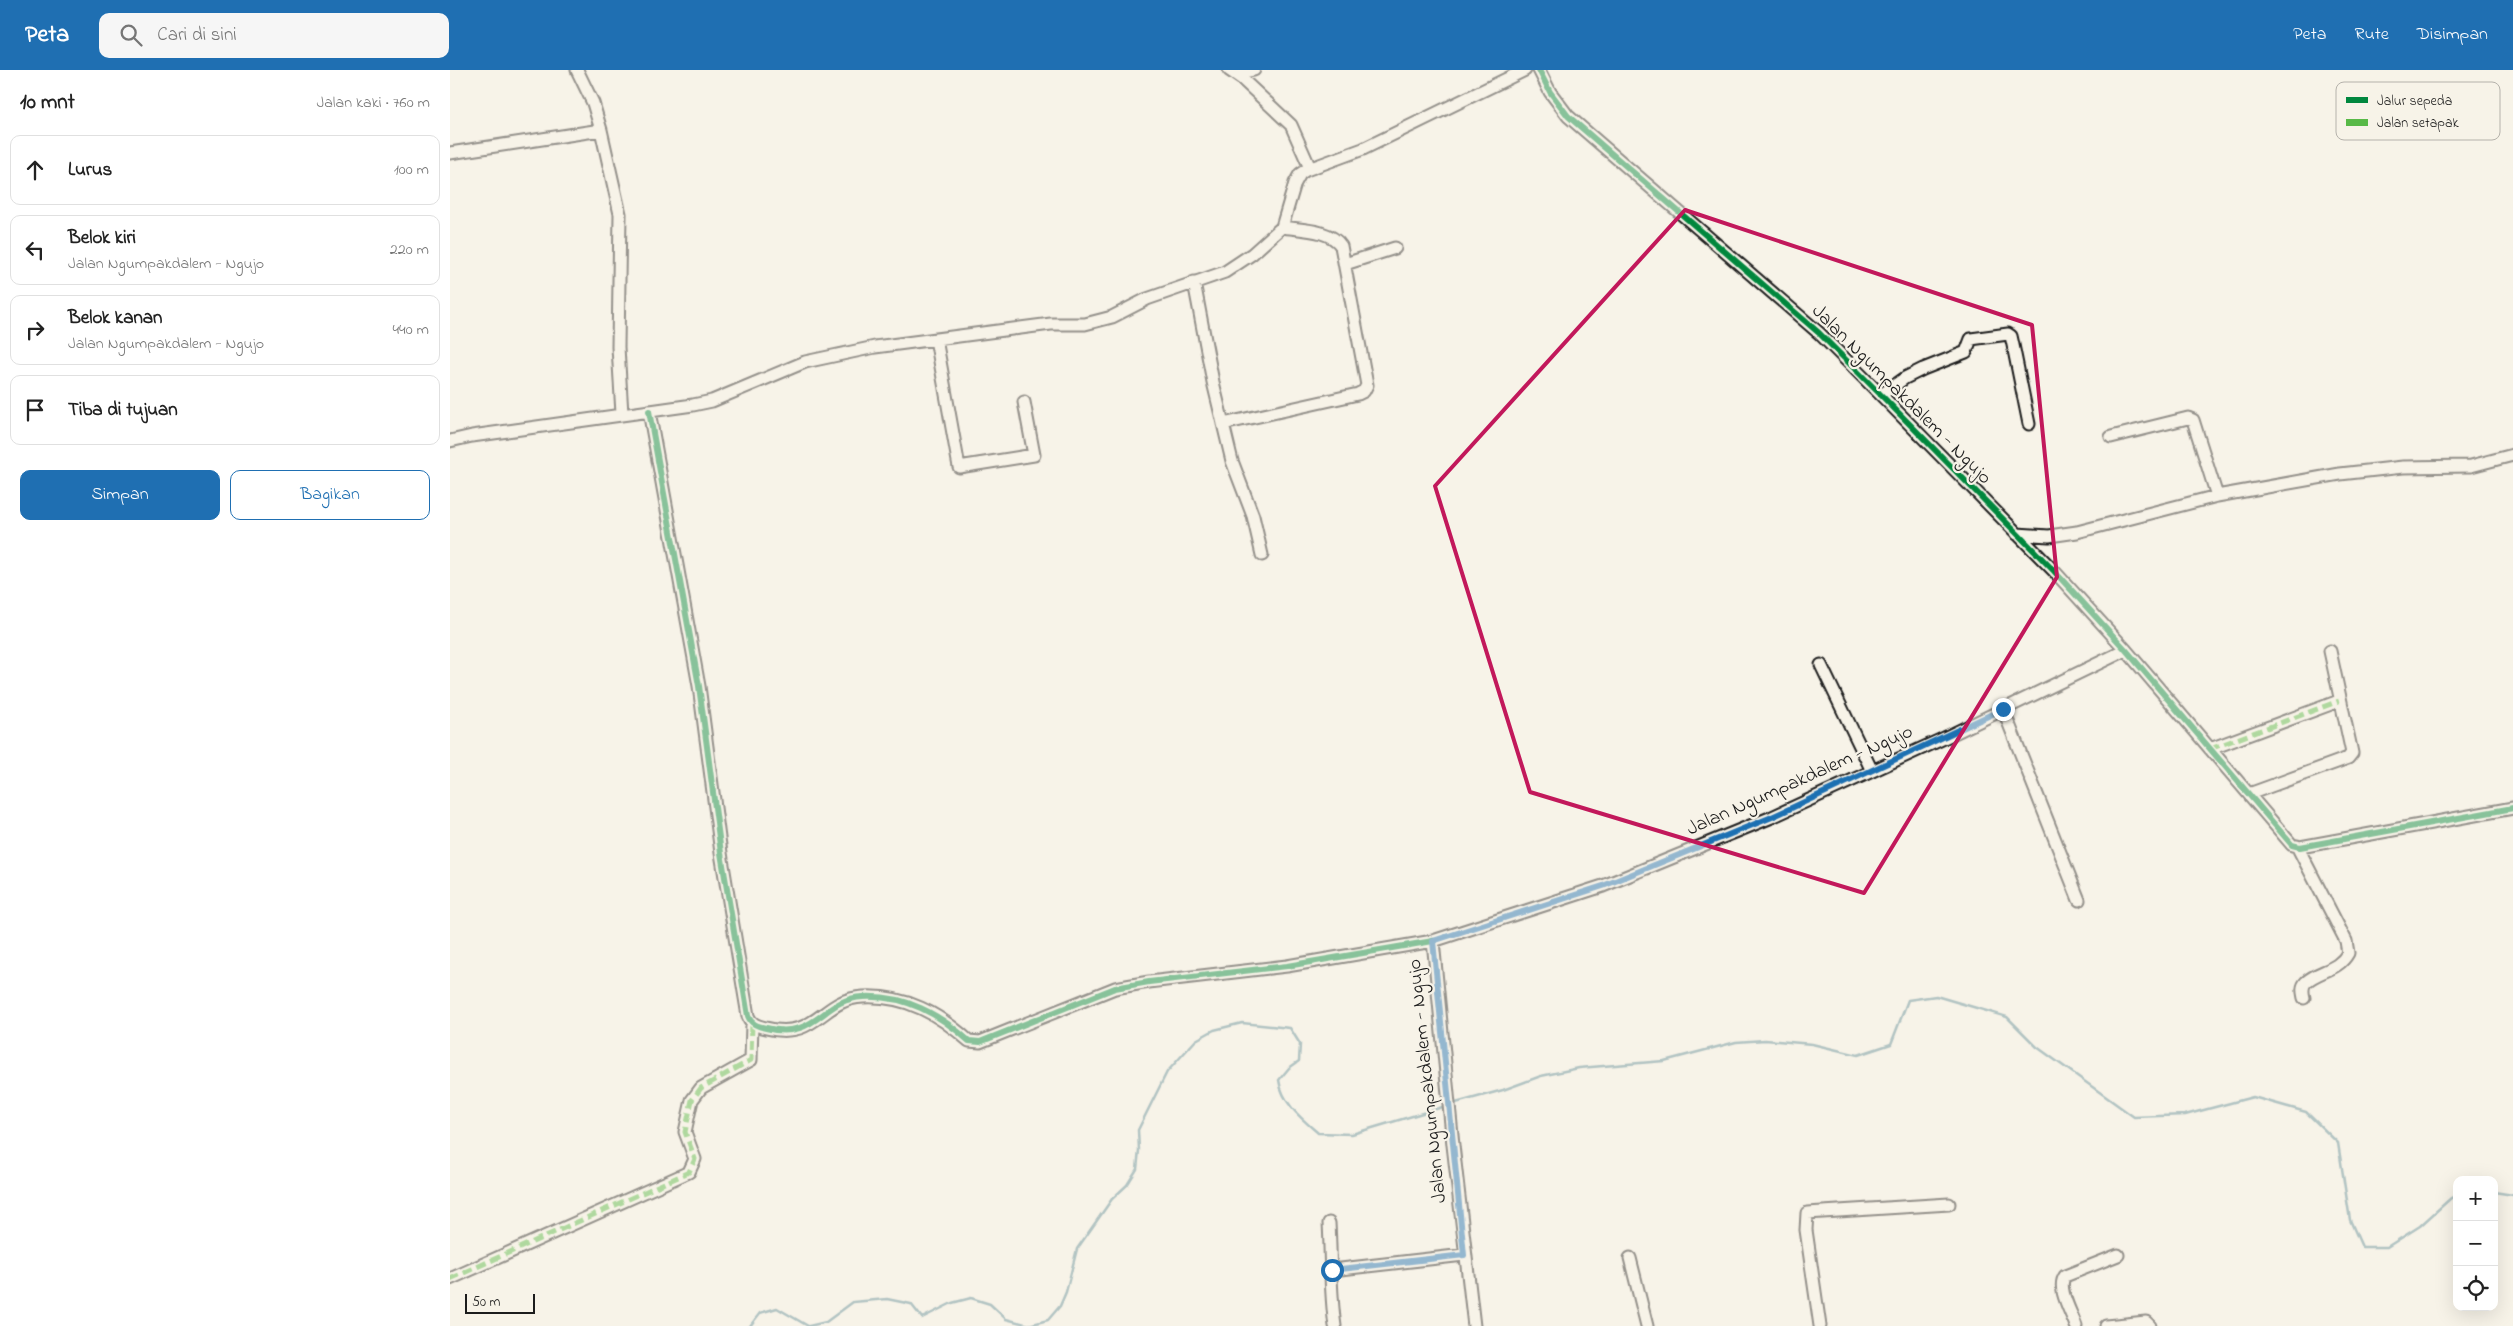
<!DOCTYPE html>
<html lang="id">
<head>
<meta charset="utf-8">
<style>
  :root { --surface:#fff; --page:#f6f6f6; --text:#222; --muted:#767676; --line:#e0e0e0; --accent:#1f6fb2 }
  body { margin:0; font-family:"Indie Flower",sans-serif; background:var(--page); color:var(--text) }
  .controls { position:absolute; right:15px; bottom:15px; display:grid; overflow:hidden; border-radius:10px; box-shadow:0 5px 20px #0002 }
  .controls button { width:45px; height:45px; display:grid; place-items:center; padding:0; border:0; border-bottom:1px solid var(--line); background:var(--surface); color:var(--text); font:25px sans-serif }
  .scale { position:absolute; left:15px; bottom:12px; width:70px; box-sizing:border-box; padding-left:5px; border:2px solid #1c1c1c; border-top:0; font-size:14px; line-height:18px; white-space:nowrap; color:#1c1c1c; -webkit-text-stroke:4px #f7f3e8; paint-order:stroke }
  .stop { position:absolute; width:15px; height:15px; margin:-11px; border:4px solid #1f6fb2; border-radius:50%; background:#fff }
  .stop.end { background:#1f6fb2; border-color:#fff; box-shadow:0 1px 5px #0008 }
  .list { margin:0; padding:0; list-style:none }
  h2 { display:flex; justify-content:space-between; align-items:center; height:65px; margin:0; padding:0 20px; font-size:21px }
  h2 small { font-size:16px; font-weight:400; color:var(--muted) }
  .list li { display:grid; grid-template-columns:32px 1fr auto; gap:15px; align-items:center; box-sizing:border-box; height:70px; margin:0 10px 10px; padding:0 10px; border:1px solid var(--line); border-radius:10px }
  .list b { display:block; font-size:19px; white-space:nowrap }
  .list p { margin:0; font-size:16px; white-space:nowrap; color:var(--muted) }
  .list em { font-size:16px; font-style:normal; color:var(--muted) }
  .actions { display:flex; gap:10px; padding:15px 20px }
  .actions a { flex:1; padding:11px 0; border:1px solid var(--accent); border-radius:10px; text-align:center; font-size:18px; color:var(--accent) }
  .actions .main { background:var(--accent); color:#fff }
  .icon { flex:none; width:28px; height:28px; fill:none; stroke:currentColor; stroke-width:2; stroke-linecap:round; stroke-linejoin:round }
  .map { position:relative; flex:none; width:2063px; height:1256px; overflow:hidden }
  header { display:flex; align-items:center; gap:30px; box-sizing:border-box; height:70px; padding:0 25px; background:var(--accent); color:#fff }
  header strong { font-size:24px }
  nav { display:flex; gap:28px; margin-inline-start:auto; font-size:18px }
  .search { width:350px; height:45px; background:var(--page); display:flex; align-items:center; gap:12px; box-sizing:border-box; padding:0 18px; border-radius:10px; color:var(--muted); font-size:19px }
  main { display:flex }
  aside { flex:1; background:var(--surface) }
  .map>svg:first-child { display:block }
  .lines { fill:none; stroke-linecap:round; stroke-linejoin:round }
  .stream { stroke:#5e8c97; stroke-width:2.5 }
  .minor-casing { stroke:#1c1c1c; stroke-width:15 }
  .minor { stroke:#f7f3e8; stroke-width:11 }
  .quiet { stroke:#58b947; stroke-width:5; stroke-dasharray:10 5; stroke-linecap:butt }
  .cycleway-casing { stroke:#f7f3e8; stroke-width:9 }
  .cycleway { stroke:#00873e; stroke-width:6 }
  .route { stroke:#1f6fb2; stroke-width:6 }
  .marked { fill:none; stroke:#c2185b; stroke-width:4; stroke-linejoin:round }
  .labels { text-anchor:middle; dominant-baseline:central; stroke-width:4.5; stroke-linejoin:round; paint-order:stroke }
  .street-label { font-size:20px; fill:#1c1c1c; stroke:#f7f3e8 }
  .key { fill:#f7f3e8; stroke:#b5b2ab; stroke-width:1 }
  .key-label { font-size:14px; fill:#1c1c1c }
</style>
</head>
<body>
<header>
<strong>Peta</strong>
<div class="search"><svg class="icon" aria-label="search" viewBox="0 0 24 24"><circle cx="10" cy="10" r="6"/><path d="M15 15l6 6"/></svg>Cari di sini</div>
<nav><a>Peta</a><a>Rute</a><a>Disimpan</a></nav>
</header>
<main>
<aside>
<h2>10 mnt<small>Jalan kaki · 760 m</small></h2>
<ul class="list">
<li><svg class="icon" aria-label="ahead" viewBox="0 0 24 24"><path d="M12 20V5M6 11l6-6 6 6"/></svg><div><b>Lurus</b></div><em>100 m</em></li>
<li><svg class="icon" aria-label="left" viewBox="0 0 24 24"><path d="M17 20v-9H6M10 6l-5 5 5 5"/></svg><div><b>Belok kiri</b><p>Jalan Ngumpakdalem - Ngujo</p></div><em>220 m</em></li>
<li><svg class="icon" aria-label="right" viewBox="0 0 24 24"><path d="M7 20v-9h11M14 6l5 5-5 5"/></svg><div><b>Belok kanan</b><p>Jalan Ngumpakdalem - Ngujo</p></div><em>440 m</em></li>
<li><svg class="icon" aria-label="arrive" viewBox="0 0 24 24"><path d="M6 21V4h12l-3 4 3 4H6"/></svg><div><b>Tiba di tujuan</b></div></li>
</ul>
<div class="actions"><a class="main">Simpan</a><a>Bagikan</a></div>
</aside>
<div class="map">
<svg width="2063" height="1256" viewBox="0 0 2063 1256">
  <rect width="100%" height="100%" fill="#f7f3e8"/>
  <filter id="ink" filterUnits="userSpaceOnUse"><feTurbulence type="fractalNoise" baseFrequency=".02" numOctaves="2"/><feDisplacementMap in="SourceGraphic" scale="10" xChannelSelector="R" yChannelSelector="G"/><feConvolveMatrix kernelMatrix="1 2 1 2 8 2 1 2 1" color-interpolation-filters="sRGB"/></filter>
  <g filter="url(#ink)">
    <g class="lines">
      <path class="stream" d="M1002,1034l51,-14 38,-14 38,-8 85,-7 72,-19 29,-2 47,4 46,11 33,-11 17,-44 28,-4 71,21 30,30 97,70 51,-2 68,-18 53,15 32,31 12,77 12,27h25l33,-21 31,-28 6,-2
        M2044,1122l19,3
        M300,1256l10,-13 17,-5 31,18
        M359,1256l17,-4 27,-20 34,-3 24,5 11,14 30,-15 19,-5 19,6 16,15 23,6 19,-5 12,-14 6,-14 11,-43 35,-50 15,-14 10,-16 2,-19 -1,-20 29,-58 29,-32 18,-10 28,-7 48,5 10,16 -1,17 -10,7 -10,12c3,23 23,39 39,53l34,1 94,-28"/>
      <g class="minor-casing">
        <path id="minor" d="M127,0l16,33 8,27 19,84 -2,133 4,67
          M779,0l13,9 49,46 19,43
          M1089,0l11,22 18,24 251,217 62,62 173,176 72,79 166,195 8,2 213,-39
          M786,4l18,-4
          M0,83l151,-23
          M895,194l50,-16
          M744,212l19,100 19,79 21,55 9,39
          M486,269l23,128 75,-12 -10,-53
          M1431,325l24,-17 18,-9 43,-17 5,-13 37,-5 3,2 2,9 16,79
          M199,341l50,275 22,167 27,163c3,8 9,10 18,12 51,13 55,-29 97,-31 43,-2 76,17 106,44l11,1 135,-54 34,-6 138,-16 146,-25
          M773,354l135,-30 6,-3 3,-6 -26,-139c-11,-17 -40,-16 -59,-19
          M1661,367l77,-19 5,2 24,76
          M0,371l22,-5 221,-31 19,-4 93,-39 70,-15 176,-23h34l27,-7 35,-18 78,-27 27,-18 30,-27 13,-44 5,-9 6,-4 57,-21 162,-79
          M1567,464l32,2 28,-4 140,-36 123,-22 63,-7 68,-1 42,-11
          M1371,595l51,106
          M1553,639l76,191
          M1760,679l129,-48
          M1799,724l99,-36 4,-5 -22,-102
          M1847,776l49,95 2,12c-10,18 -29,17 -42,29 -5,5 -3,11 -2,16
          M879,1153c2,34 1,69 6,103
          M1180,1188l17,68
          M882,1200l132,-15
          M0,1209l239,-107 6,-13 -10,-27 7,-32 9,-12 50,-28 1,-37
          M1024,1256l-21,-181 -20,-204 170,-55 169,-69 168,-77 186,-90
          M1370,1256l-14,-96 1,-17 142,-9
          M1626,1256c-4,-13 -20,-38 -11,-50l53,-21
          M1656,1256l40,-4 4,4"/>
      </g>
      <use href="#minor" class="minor"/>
      <path class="quiet" d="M1760,679l129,-48
        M0,1209l239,-107 6,-13 -10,-27 7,-32 9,-12 50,-28 1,-37"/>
      <g class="cycleway-casing">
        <path id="cycleway" d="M1089,0l11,22 18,24 251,217 62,62 173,176 72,79 166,195 8,2 213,-39
          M199,341l50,275 22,167 27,163c3,8 9,10 18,12 51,13 55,-29 97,-31 43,-2 76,17 106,44l11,1 135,-54 34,-6 138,-16 146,-25"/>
      </g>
      <use href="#cycleway" class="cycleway"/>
    </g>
  </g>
  <g class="lines" filter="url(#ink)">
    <path class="route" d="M882,1200l132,-15 -31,-314 170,-55 169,-69 231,-108"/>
  </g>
  <path d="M0 0H2063V1256H0ZM1235,140l347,115 25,252 -193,316 -334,-101 -95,-306z" fill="#f7f3e8" fill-opacity=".55" fill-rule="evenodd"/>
  <path class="marked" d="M1235,140l347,115 25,252 -193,316 -334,-101 -95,-306z"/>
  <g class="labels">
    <g class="street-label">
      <text transform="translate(1451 325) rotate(45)">Jalan Ngumpakdalem - Ngujo</text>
      <text transform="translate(1350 711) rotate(-24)">Jalan Ngumpakdalem - Ngujo</text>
      <text transform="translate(978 1011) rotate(-96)">Jalan Ngumpakdalem - Ngujo</text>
    </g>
  </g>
  <rect x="1886" y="12" width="164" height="58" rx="8" class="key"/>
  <rect x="1896" y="27" width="22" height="6" fill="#00873e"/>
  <rect x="1896" y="49" width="22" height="7" fill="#58b947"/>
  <g class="key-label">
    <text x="1927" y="35">Jalur sepeda</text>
    <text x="1927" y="57">Jalan setapak</text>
  </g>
</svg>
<div class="controls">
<button>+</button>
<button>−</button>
<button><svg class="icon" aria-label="locate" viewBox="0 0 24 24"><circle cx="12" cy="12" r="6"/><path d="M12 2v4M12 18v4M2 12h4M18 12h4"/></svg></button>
</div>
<div class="scale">50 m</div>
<div class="stop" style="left:882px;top:1200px"></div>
<div class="stop end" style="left:1553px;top:639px"></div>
</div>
</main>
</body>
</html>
